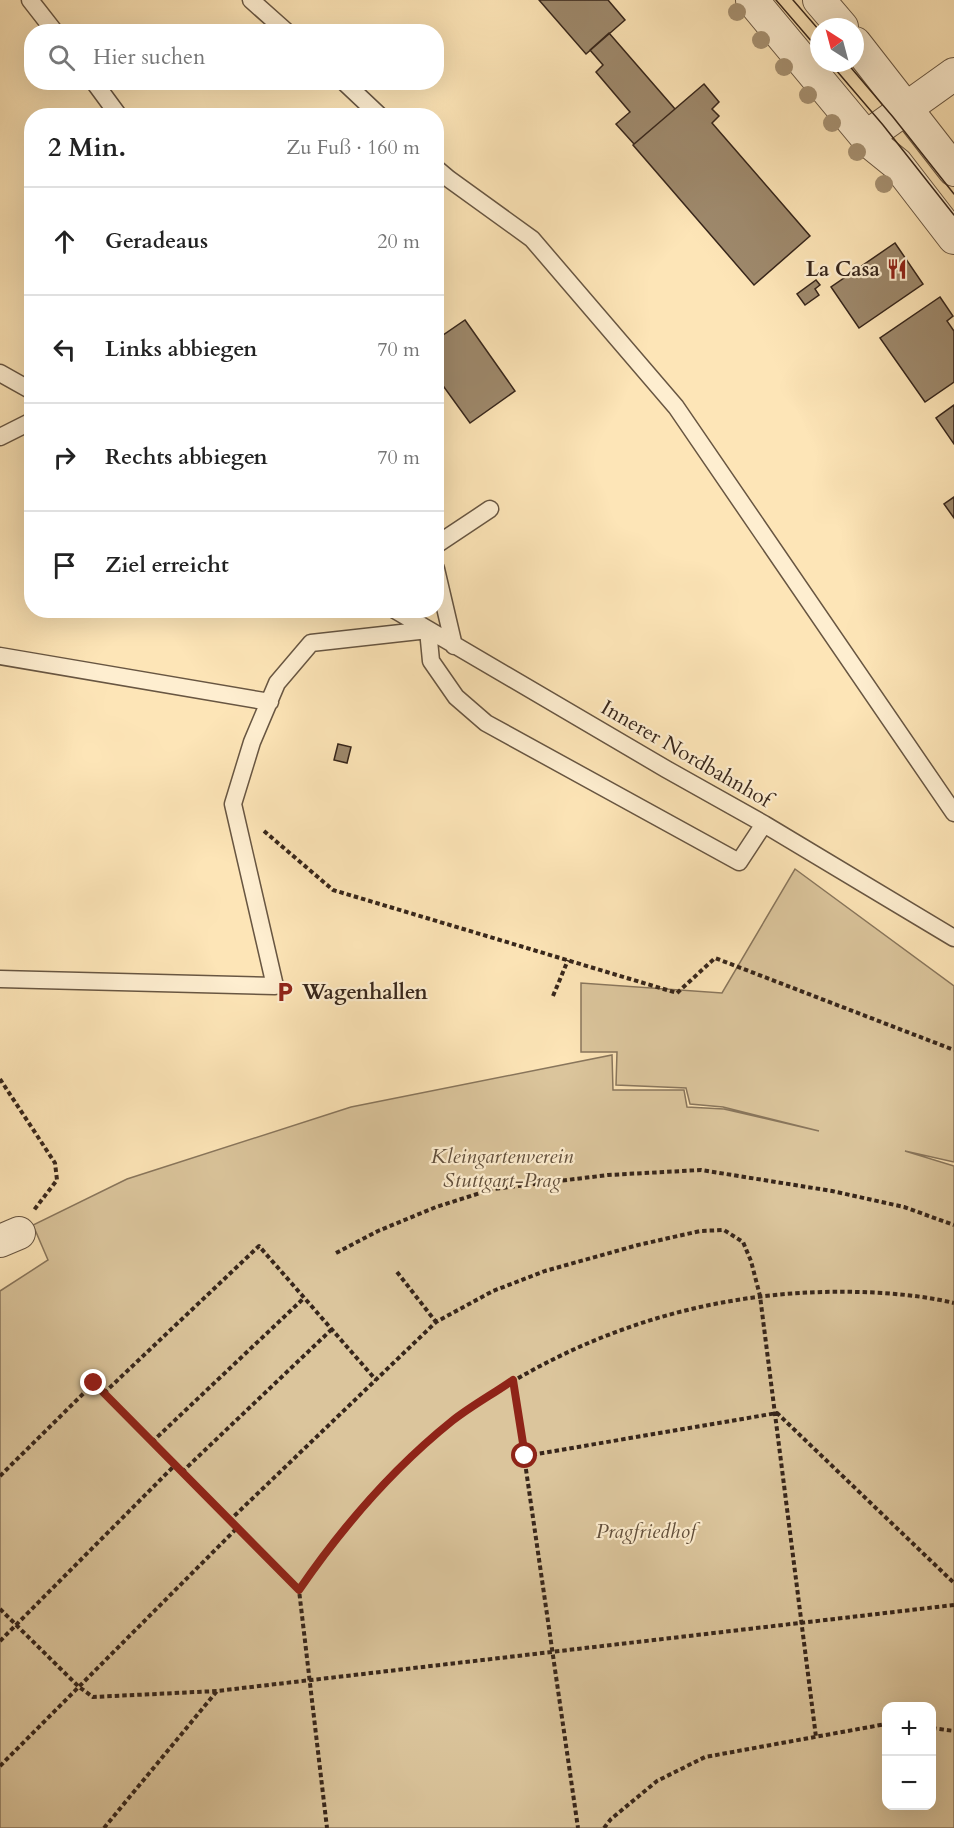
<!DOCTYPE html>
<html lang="de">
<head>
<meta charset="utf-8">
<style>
  :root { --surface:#fff; --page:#f6f6f6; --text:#222; --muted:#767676; --line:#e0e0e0 }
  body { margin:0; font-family:Cardo,serif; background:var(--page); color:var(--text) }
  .controls { position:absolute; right:18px; bottom:18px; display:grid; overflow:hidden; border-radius:12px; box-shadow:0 6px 24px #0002 }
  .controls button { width:54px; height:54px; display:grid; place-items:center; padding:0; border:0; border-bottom:2px solid var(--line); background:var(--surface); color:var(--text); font:30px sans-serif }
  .compass { position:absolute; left:810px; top:18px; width:54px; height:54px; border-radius:50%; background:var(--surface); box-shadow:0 6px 24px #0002; rotate:324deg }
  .stop { position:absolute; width:18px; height:18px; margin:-14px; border:4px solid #8f2418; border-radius:50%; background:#fff }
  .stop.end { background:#8f2418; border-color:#fff; box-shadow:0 2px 6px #0008 }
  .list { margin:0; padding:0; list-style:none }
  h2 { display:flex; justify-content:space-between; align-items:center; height:78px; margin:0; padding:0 24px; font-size:26px }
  h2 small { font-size:20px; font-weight:400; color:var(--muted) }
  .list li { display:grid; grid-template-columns:39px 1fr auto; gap:18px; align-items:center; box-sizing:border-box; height:108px; padding:0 24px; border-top:2px solid var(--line) }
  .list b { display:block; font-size:22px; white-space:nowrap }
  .list em { font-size:20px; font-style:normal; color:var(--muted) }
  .icon { flex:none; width:33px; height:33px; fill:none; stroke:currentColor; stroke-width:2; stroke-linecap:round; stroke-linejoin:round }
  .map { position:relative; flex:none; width:954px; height:1828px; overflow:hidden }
  .search { position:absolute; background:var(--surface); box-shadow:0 6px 24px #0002; left:24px; top:24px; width:420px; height:66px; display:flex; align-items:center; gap:15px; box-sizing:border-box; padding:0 21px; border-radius:24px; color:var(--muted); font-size:22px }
  .panel { position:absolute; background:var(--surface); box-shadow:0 6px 24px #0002; left:24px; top:108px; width:420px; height:510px; border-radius:24px }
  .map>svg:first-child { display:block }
  .green { fill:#dbc59c; stroke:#89765c; stroke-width:1.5; fill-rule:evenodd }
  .building { fill:#9e896c; stroke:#37261b; stroke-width:1.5 }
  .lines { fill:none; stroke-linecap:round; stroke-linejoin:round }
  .service-casing { stroke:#685642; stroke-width:19 }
  .minor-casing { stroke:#685642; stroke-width:34 }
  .path { stroke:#37261b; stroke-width:4; stroke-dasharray:4.5 3; stroke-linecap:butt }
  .service { stroke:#feeed0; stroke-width:16 }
  .minor { stroke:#feeed0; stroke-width:32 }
  .tram { stroke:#37261b; stroke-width:1.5 }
  .tree { fill:#a79273 }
  .route { stroke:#8f2418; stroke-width:8 }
  .labels { text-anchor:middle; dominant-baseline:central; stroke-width:4.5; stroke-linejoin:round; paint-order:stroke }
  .poi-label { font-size:21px; font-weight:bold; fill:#37261b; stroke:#feeed0; text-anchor:end }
  .street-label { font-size:21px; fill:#37261b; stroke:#feeed0 }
  .park-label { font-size:21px; font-style:italic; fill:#604e3b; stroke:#feeed0 }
</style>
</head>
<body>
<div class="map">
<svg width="954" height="1828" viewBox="0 0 954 1828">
  <rect width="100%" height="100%" fill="#fde5b7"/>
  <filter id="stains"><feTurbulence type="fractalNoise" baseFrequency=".00333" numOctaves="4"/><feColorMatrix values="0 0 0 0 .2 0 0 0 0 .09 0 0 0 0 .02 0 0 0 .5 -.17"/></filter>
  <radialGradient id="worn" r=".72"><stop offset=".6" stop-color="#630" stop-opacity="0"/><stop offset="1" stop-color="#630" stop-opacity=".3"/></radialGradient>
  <path class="green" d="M795,869l159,117v176l-49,-11 49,15v662h-954v-537l48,-31 -15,-35 94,-46 224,-72 261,-52 1,35h71l3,17 37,2 95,22 -96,-24 -33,-3 -4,-16 -70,-3 1,-33h-36v-69l141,10zM886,1706h46v100h-46z"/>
  <path class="building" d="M539,0h69l17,20 -39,34z
    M609,33l66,76 -41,35 -18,-20 14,-12 -34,-40 7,-7 -13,-15z
    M704,84l15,18 -7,7 7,7 -7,7 98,113 -56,49 -121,-140z
    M895,243l28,41 -64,44 -28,-41z
    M816,280l4,5 -5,4 4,6 -14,10 -8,-11z
    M940,297l13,19 -6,5 7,10v51l-29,20 -45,-64z
    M465,320l50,71 -45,32 -34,-47v-36z
    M954,405v39l-18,-26z
    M954,497v21l-10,-14z
    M338,744l13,3 -4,16 -13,-3z"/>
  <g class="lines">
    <g class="service-casing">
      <path id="service" d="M30,0l25,32
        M251,0l36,32
        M94,82l25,34
        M344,82l36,34
        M436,168l13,11 83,60 144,168 278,406
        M0,373l32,18
        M0,437l32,-16
        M436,545l54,-36
        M436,569l18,77
        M395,610l271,159 98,55 190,114
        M0,656l270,46
        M0,979l275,7 -42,-182 19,-62 25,-59 34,-40 117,-13 3,31 25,36 30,26 253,139 25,-38"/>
    </g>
    <g class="minor-casing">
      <path id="minor" d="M752,0l119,143 26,21 57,74
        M819,0l23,27
        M855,43l99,127
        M863,133l10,-1 81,-58
        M0,1241l19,-8"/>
    </g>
    <path class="path" d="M264,831l69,59 344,103 38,-35 239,92
      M553,996l15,-36
      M0,1079l55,84 2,17 -23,30
      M336,1253l42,-22 58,-24 57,-18 115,-14 93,-5 131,21 72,16 50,18
      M397,1272l39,50
      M513,1380l65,448
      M104,1393l155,-147 117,134
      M152,1442l152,-144
      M525,1456l252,-43 177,170
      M182,1472l150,-143
      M0,1476l94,-93 205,207 28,238
      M229,1521l207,-199 57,-31 52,-20 93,-26 62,-14 24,-1 19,12 8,19 9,35 56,441
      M299,1590c29,-42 60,-84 97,-120 110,-105 253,-168 404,-177 47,-3 109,-1 154,10
      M0,1609l79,78 14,10 124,-6 737,-86
      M0,1641l175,-176
      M932,1728l22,3
      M0,1766l237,-238
      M104,1828l113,-137
      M604,1828l7,-9 46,-38 48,-24 181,-33"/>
    <use href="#service" class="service"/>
    <use href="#minor" class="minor"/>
    <path class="tram" d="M776,0l43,50
      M793,0l26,30
      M830,63l53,62 71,90
      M847,63l46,54 61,77"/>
  </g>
  <g class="tree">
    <circle cx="737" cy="12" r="9"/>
    <circle cx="761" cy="40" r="9"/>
    <circle cx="784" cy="67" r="9"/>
    <circle cx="808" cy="95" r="9"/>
    <circle cx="832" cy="123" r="9"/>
    <circle cx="857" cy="152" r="9"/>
    <circle cx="884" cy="184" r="9"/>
  </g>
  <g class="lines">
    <path class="route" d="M94,1383l205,207c44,-64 92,-120 153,-169 19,-15 41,-27 61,-41l12,76"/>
  </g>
  <defs>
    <g id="restaurant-bare" transform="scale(1.62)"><path d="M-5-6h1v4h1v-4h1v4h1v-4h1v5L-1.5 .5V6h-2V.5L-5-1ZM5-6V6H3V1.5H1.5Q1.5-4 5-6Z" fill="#8f2418" stroke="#feeed0" stroke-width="2.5" paint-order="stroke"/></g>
    <g id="parking-bare" transform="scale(1.62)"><path d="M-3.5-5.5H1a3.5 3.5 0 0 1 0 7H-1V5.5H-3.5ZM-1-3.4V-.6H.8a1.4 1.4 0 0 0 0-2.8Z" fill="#8f2418" stroke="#feeed0" stroke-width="2.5" paint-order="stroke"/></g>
  </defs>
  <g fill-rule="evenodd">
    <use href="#restaurant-bare" x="897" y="269"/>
    <use href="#parking-bare" x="285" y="992"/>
  </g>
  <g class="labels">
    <g class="poi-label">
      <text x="880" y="269">La Casa</text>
      <text x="302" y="992" text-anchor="start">Wagenhallen</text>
    </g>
    <g class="street-label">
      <text transform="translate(686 754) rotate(30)">Innerer Nordbahnhof</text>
    </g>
    <g class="park-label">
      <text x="502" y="1156">Kleingartenverein<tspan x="502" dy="24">Stuttgart-Prag</tspan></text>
      <text x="646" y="1531">Pragfriedhof</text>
    </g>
  </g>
  <rect width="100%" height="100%" filter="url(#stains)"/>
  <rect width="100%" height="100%" fill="url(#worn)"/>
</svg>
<div class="controls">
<button>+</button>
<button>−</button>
</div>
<svg class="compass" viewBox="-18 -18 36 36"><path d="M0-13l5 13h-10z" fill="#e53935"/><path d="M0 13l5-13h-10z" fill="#767676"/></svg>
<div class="stop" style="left:525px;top:1456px"></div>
<div class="stop end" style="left:94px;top:1383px"></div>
<div class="search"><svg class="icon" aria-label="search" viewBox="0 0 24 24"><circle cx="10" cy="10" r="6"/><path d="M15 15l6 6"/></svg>Hier suchen</div>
<section class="panel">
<h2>2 Min.<small>Zu Fuß · 160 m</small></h2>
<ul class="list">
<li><svg class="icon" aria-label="ahead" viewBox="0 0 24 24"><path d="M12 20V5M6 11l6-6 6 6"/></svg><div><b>Geradeaus</b></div><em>20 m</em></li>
<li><svg class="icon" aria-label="left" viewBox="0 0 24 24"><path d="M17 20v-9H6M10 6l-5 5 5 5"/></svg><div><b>Links abbiegen</b></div><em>70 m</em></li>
<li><svg class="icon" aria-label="right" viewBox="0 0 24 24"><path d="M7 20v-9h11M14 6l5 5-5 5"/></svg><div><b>Rechts abbiegen</b></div><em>70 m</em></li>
<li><svg class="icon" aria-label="arrive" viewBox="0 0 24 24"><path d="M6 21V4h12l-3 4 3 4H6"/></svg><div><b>Ziel erreicht</b></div></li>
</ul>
</section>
</div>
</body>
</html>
